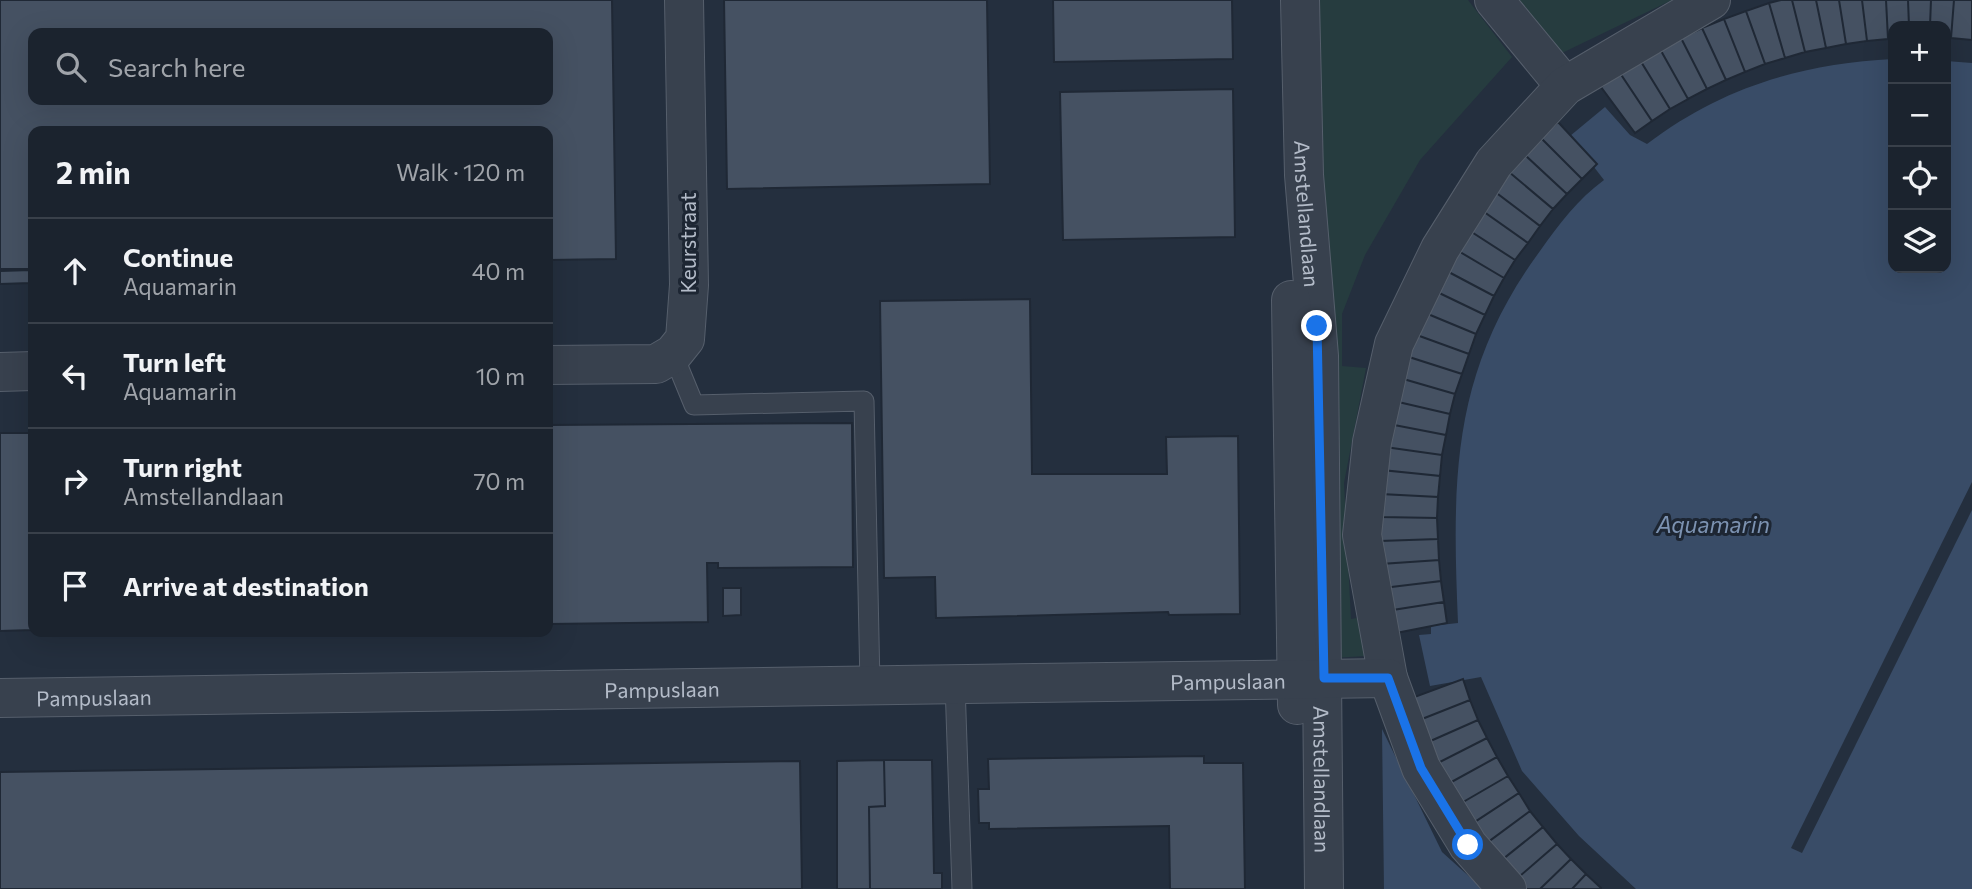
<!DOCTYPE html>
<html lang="en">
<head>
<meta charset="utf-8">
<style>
  :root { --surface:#1b232e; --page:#282f3a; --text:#f1f3f6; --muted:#a0a4aa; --line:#39404a }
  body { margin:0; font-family:Commissioner,sans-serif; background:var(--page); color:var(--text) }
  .controls { position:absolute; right:21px; top:21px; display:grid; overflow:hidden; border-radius:14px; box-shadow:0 7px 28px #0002 }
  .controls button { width:63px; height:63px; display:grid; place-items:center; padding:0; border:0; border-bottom:2px solid var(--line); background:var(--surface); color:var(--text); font:35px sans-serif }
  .stop { position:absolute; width:21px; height:21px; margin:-16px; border:5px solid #1a73e8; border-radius:50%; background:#fff }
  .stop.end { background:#1a73e8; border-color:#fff; box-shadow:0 2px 7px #0008 }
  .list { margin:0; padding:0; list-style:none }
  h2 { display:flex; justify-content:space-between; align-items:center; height:91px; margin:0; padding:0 28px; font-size:30px }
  h2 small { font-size:23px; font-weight:400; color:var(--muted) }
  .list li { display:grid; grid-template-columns:46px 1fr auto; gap:21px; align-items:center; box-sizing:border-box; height:105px; padding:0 28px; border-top:2px solid var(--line) }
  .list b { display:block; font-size:26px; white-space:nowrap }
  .list p { margin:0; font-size:23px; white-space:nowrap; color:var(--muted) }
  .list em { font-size:23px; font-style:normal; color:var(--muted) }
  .icon { flex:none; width:38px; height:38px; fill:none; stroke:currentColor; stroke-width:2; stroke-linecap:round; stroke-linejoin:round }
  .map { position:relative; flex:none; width:1972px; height:889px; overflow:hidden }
  .search { position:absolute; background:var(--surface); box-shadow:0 7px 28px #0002; left:28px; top:28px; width:525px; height:77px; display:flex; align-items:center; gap:18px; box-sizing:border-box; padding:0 24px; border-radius:14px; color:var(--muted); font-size:26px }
  .panel { position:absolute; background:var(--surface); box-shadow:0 7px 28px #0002; left:28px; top:126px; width:525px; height:511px; border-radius:14px }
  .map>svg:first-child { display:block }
  .green { fill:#263c3f }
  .water { fill:#394c67 }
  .pier { fill:#242f3e }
  .building { fill:#455162; stroke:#1f2835; stroke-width:2; fill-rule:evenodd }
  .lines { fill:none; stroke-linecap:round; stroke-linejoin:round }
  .service-casing { stroke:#565f6c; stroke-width:21 }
  .minor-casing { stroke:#565f6c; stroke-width:40 }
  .service { stroke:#38414e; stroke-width:19 }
  .minor { stroke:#38414e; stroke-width:38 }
  .route { stroke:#1a73e8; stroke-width:9 }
  .labels { text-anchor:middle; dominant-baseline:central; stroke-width:6; stroke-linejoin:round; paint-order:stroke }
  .street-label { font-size:21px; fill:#b4bcc9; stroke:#1d2633 }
  .water-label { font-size:23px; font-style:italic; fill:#7c92b1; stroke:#1d2633 }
</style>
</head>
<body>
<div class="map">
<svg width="1972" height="889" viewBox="0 0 1972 889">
  <rect width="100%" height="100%" fill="#242f3e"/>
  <path class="green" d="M1317,0h151l44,57 -92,103 -55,95 -23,59v52l24,2 -22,115 7,136 6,-1 9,38 -33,2z
    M1513,0h159l-110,53z"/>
  <path class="water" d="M1893,59v209h53v-207l26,2v826h-336l-57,-53 -57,-65 -41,-94 -51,9 -11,-51 12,-1v-8l27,-3c-6,-144 -7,-251 82,-372 19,-27 38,-52 64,-71l-34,-44 35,-29 25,28 17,9c75,-57 154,-80 246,-85z
    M1382,729l60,123 41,37h-99z"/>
  <path class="pier" d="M1972,482v28l-170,343 -11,-5z"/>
  <path class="building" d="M0,0h612l4,259 -68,1v-129h-515v138h-33zM33,33h515v67h-515z
    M724,0h263l3,184 -263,5z
    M1053,0h179l1,59 -179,3z
    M1781,0h11l13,52 -20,6 -16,-55z
    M1792,0h24l10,48 -21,4z
    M1816,0h23l7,44 -20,4z
    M1839,0h23l5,41 -21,3z
    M1862,0h24l2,39 -21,2z
    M1886,0h22l1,26h-16v12l-5,1z
    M1908,0h23l-1,26h-21z
    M1931,0h23l-3,38h-5v-12h-16z
    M1954,0h18v40l-21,-2z
    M1769,3l16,55 -20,6 -19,-53z
    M1746,11l19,53 -20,8 -21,-53z
    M1724,19l21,53 -19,8 -24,-52z
    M1702,28l24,52 -19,9 -26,-51z
    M1681,38l26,51 -19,10 -28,-50z
    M1660,49l28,50 -18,10 -30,-49z
    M1640,60l30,49 -18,12 -32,-48z
    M1620,73l32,48 -17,12 -34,-46z
    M1233,89l2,148 -172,3 -3,-148z
    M1558,122l39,42 -15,15 -41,-41z
    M1541,138l41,41 -15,15 -42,-39z
    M1525,155l42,39 -14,15 -44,-37z
    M1509,172l44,37 -13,17 -46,-35z
    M1494,191l46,35 -12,17 -48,-34z
    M1480,209l48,34 -13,17 -48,-31z
    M1467,229l48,31 -11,18 -49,-29z
    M1455,249l49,29 -10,18 -51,-27z
    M1443,269l51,27 -9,19 -52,-25z
    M31,270v13l-31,1v-13z
    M1433,290l52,25 -9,19 -53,-22z
    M1030,299l2,175h135l-1,-37 72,-1 2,178 -71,1 -1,-3 -232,6 -1,-41 -51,1 -4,-277z
    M1423,312l53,22 -7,20 -55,-20z
    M1414,334l55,20 -7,20 -56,-18z
    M1406,356l56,18 -7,20 -55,-16z
    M1400,378l55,16 -5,20 -56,-13z
    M1394,401l56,13 -4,21 -57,-11z
    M852,423l1,144 -135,1v-5h-11l1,59 -160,2v-199z
    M1389,424l57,11 -4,20 -57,-8z
    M0,433h33v197l-33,1z
    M1385,447l57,8 -2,21 -58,-6z
    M1382,470l58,6 -2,21 -57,-3z
    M1381,494l57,3 -1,21 -57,-1z
    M1380,517l57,1 1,21 -58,2z
    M1438,539l1,21 -58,4 -1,-23z
    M1439,560l2,21 -58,7 -2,-24z
    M1441,581l3,21 -58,9 -3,-23z
    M723,588h18v27l-18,1z
    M1444,602l3,21 -56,11 -5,-23z
    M1463,679l7,21 -53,21 -8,-22z
    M1470,700l8,20 -52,23 -9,-22z
    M1478,720l9,18 -51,26 -10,-21z
    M1487,738l10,19 -51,28 -10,-21z
    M1204,756v7h39l2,126h-75l-1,-63 -180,3v-6h-10l-1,-34h11l-1,-30z
    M1497,757l11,19 -50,29 -12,-20z
    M884,760l1,46 -16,1 1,82h-33v-128z
    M884,760h48l2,113h8v16h-72l-1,-82 16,-1z
    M800,761l2,128h-802v-117z
    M1508,776l11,17 -49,32 -12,-20z
    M1519,793l11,18 -46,34 -14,-20z
    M1530,811l13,16 -45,36 -14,-18z
    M1543,827l14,17 -44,38 -15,-19z
    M1557,844l14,15 -31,30h-20l-7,-7z
    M1571,859l15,15 -14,15h-32z
    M1586,874l15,14v1h-29z"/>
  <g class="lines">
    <g class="service-casing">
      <path id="service" d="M673,354l21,51 170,-4 6,284
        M955,684l7,205"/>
    </g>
    <g class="minor-casing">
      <g id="minor">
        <path id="s1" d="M1300,0l4,175 15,181 5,533"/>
        <path d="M1494,0l71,86"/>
        <path d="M1291,300l6,405"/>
        <path d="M548,365l108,-1 17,-10 12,-15 4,-54 -5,-285"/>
        <path d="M0,372l33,-1"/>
        <path d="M1388,678l-26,-143 10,-93 22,-98 46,-95 54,-86 71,-77 146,-86"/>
        <path id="s2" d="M0,698l1388,-20 33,90 47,77 39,44"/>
      </g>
    </g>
    <use href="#service" class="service"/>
    <use href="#minor" class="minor"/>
  </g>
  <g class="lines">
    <path class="route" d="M1317,326l7,352h64l33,90 47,77"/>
  </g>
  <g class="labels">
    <g class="street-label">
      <text stroke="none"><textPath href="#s1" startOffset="214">Amstellandlaan</textPath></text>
      <text transform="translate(687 243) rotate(-90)">Keurstraat</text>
      <text stroke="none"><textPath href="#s2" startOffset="1228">Pampuslaan</textPath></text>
      <text stroke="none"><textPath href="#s2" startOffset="662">Pampuslaan</textPath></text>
      <text stroke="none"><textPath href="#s2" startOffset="94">Pampuslaan</textPath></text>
      <text stroke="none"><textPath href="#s1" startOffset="780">Amstellandlaan</textPath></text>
    </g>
    <g class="water-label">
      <text x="1713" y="524">Aquamarin</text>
    </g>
  </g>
</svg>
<div class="controls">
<button>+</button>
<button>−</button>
<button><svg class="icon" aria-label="locate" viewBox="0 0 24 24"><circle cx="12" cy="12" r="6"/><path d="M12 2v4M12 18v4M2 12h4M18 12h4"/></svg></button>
<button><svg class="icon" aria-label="layers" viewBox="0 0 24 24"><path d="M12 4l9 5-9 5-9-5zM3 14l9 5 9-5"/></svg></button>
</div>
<div class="stop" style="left:1468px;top:845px"></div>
<div class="stop end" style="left:1317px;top:326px"></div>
<div class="search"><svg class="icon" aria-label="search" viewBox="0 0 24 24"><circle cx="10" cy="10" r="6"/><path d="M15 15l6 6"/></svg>Search here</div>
<section class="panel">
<h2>2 min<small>Walk · 120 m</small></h2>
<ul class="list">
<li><svg class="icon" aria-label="ahead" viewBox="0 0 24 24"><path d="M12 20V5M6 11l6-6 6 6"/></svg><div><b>Continue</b><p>Aquamarin</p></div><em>40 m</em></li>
<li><svg class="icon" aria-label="left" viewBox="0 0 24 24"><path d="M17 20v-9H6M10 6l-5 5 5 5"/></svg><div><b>Turn left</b><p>Aquamarin</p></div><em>10 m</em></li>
<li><svg class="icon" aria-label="right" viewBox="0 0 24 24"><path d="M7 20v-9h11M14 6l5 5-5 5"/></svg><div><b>Turn right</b><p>Amstellandlaan</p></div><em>70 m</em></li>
<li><svg class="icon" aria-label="arrive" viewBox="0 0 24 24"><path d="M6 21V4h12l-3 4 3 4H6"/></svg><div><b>Arrive at destination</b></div></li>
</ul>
</section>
</div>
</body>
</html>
